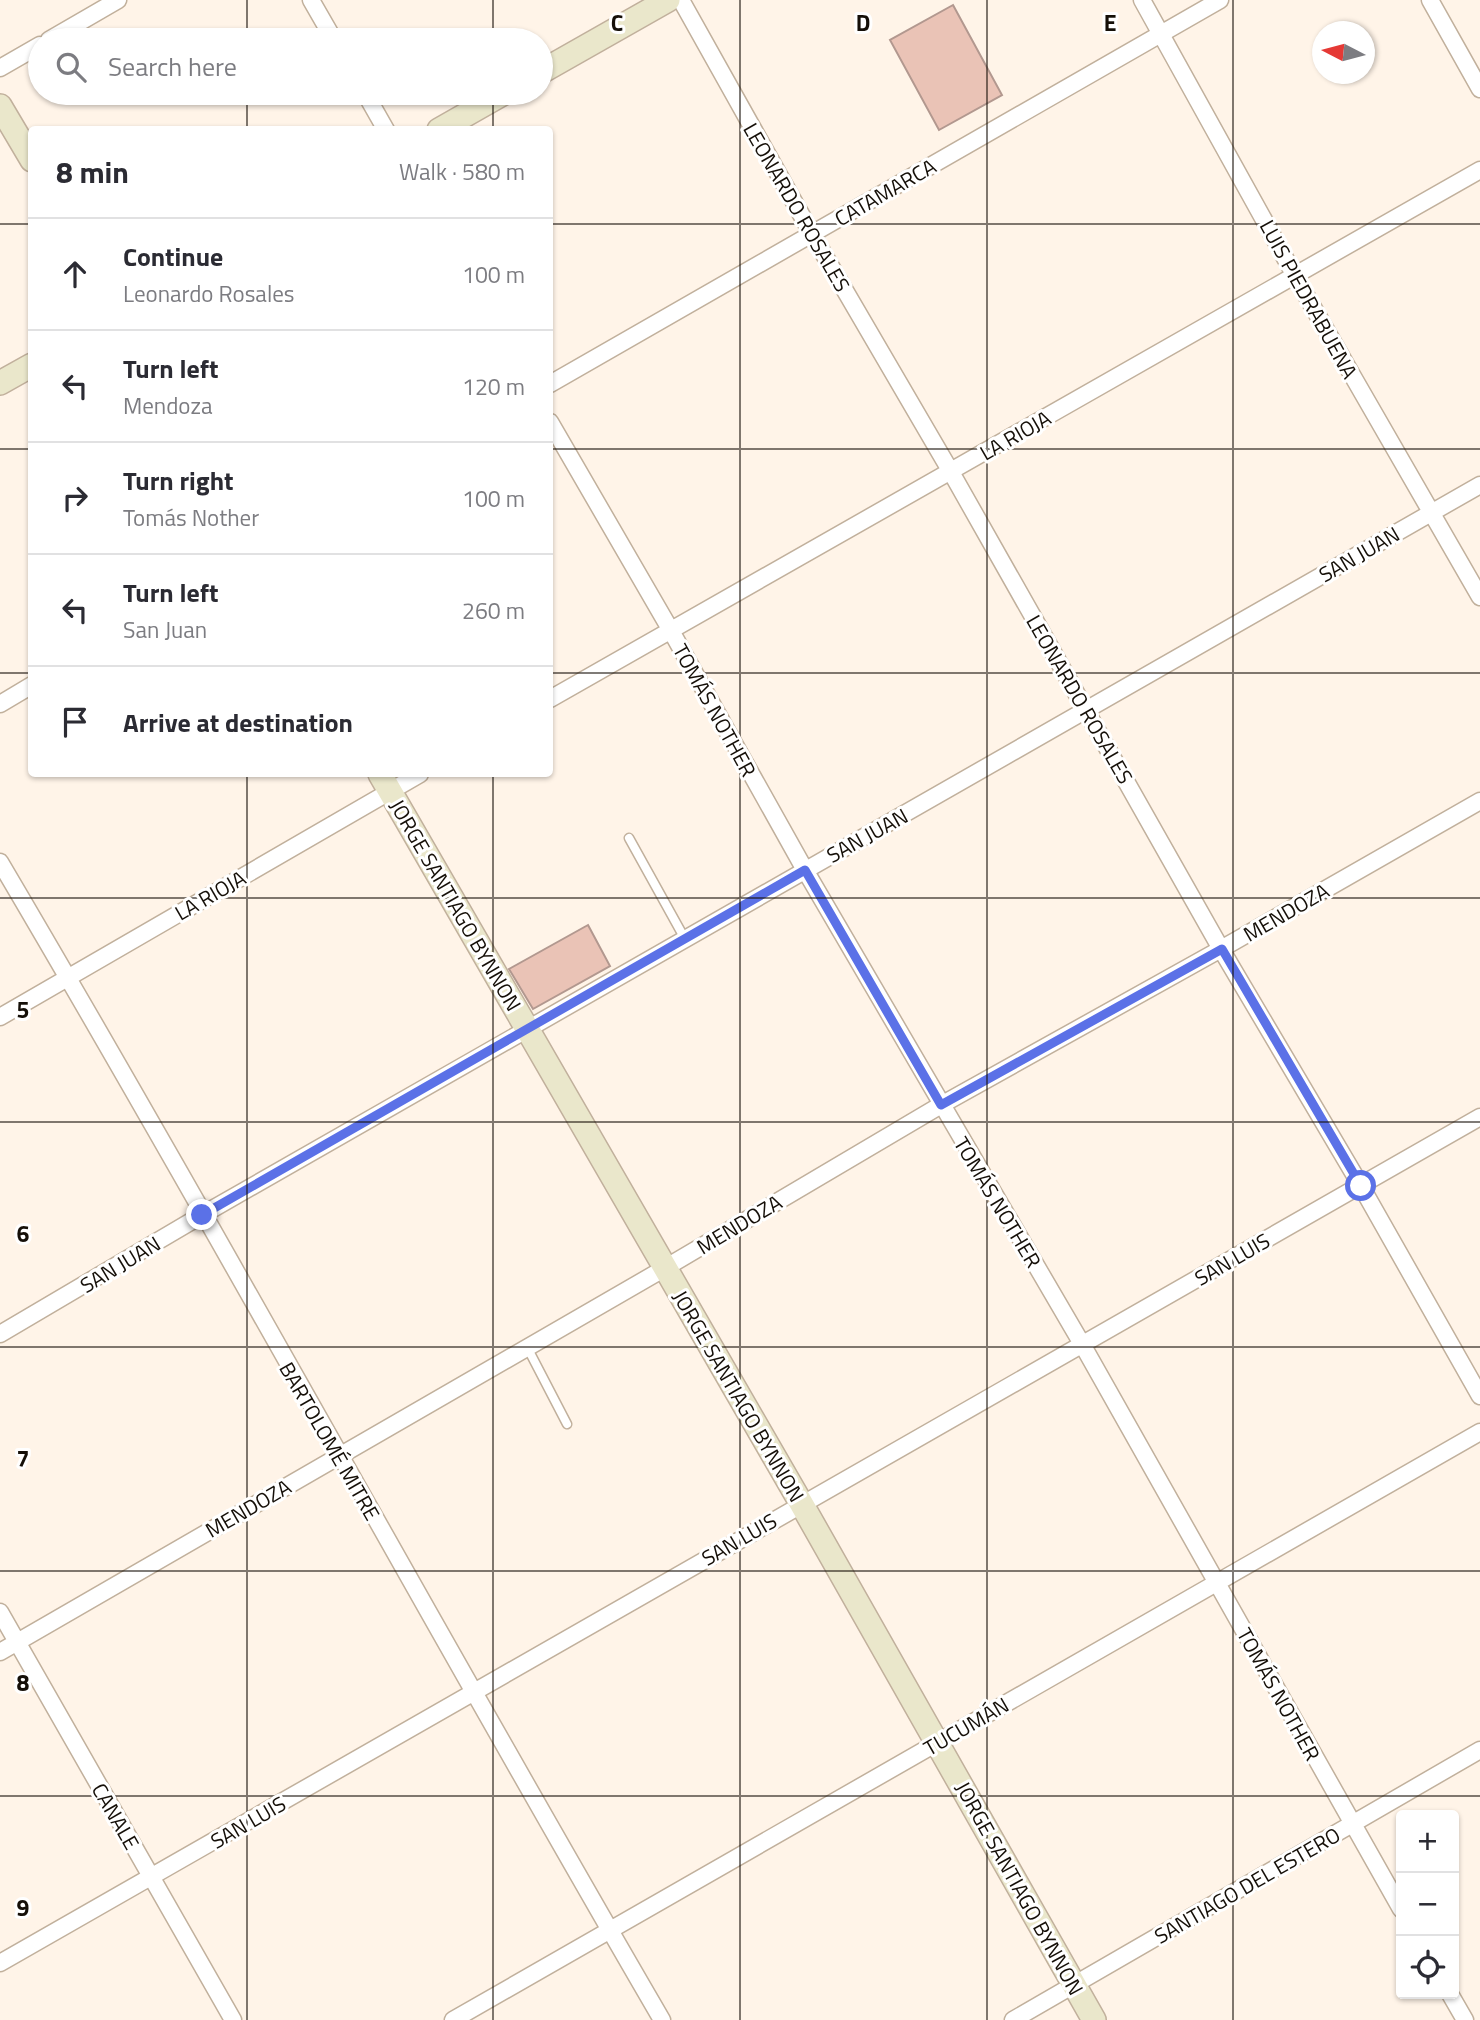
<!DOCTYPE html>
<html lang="en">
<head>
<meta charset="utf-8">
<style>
  :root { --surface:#fff; --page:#f2f2f3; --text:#2b2b33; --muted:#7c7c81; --line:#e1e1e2 }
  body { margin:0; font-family:"Titillium Web",sans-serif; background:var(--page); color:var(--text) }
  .controls { position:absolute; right:21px; bottom:21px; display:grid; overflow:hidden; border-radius:7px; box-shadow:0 2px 5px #0004 }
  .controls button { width:63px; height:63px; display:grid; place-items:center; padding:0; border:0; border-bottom:2px solid var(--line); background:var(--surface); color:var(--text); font:35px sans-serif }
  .compass { position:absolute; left:1312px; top:21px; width:63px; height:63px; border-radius:50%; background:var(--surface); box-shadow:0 2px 5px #0004; rotate:276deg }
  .stop { position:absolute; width:21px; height:21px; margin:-16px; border:5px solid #5b71e7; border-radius:50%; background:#fff }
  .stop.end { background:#5b71e7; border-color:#fff; box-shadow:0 2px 7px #0008 }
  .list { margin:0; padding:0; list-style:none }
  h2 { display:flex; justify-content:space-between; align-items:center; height:91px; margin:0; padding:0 28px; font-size:30px }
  h2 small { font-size:23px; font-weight:400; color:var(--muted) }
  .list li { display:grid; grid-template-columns:46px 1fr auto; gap:21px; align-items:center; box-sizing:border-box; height:112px; padding:0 28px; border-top:2px solid var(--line) }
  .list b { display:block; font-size:26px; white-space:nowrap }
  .list p { margin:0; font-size:23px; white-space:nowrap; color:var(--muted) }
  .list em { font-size:23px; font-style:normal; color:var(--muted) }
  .icon { flex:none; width:38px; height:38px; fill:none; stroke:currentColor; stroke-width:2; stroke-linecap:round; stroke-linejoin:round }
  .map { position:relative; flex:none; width:1480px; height:2020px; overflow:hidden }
  .search { position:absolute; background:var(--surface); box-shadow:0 2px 5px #0004; left:28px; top:28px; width:525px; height:77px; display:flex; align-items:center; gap:18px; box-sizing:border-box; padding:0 24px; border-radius:38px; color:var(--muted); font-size:26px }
  .panel { position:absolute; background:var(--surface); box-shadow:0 2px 5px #0004; left:28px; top:126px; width:525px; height:651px; border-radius:7px }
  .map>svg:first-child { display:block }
  .building { fill:#eac3b6; stroke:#b2988f; stroke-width:2 }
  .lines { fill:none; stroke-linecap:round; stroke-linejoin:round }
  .lane-casing { stroke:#c1b09c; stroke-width:11 }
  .street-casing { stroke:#c1b09c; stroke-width:19 }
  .secondary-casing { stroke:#c1b09c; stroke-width:26 }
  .lane { stroke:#fff; stroke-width:8 }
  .street { stroke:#fff; stroke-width:16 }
  .secondary { stroke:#eae7cb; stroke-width:23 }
  .route { stroke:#5b71e7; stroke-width:9 }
  .grid { fill:none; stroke:#150f08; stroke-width:2; stroke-opacity:0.55 }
  .labels { text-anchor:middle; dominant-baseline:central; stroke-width:6; stroke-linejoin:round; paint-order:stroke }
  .street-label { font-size:21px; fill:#150f08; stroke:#fff }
  .grid-label { font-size:23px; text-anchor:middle; font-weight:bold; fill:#150f08; stroke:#fff; stroke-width:6; stroke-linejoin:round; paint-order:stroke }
</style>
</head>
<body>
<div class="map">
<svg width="1480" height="2020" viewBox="0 0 1480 2020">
  <rect width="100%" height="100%" fill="#fff4e8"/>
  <path class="building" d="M953,5l49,90 -63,35 -49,-90z
    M588,925l22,41 -77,43 -24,-40z"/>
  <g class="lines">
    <g class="lane-casing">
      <path id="lane" d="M629,838l56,101
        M527,1347l40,77"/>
    </g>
    <g class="street-casing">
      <path id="street" d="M311,0l23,40
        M681,0l131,234 139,238 270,477 140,237 119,210
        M1142,0l153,276 185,321
        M1430,0l50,89
        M49,40l69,-40
        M0,68l40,-23
        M365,93l21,37
        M550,384l670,-384
        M550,422l120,207 135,241 277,474 319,565
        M550,699l930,-529
        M0,704l32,-19
        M0,862c226,383 438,774 662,1158
        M0,1017l420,-243
        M0,1334l202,-119 1278,-730
        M0,1612l233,408
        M0,1652l665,-384 276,-163 280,-156 259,-148
        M0,1963l1480,-846
        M1450,1994l15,26
        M453,2020l1027,-588
        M1013,2020l467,-270"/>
    </g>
    <g class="secondary-casing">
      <path id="secondary" d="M541,72l127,-72
        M0,106l32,54
        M439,130l65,-37
        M0,383l32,-18
        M380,774l421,729 293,517"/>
    </g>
    <use href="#lane" class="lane"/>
    <use href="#street" class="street"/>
    <use href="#secondary" class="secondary"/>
  </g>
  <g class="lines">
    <path class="route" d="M202,1215l603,-345 136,235 281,-156 139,237"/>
  </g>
  <path class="grid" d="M247,0v40M493,0v40M740,0v2020M987,0v2020M1233,0v2020M247,93v37M493,93v37M0,224h32M550,224h930M0,449h32M550,449h930M0,673h32M550,673h930M247,774v1246M493,774v1246M0,898h1480M0,1122h1480M0,1347h1480M0,1571h1480M0,1796h1480"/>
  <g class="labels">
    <g class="street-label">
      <text transform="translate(885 192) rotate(-30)">CATAMARCA</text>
      <text transform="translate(797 207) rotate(60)">LEONARDO ROSALES</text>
      <text transform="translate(1309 299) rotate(61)">LUIS PIEDRABUENA</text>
      <text transform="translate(1015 435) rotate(-30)">LA RIOJA</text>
      <text transform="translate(1359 554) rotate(-30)">SAN JUAN</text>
      <text transform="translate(1080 699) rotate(60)">LEONARDO ROSALES</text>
      <text transform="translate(715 710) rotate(61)">TOMÁS NOTHER</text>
      <text transform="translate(867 835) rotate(-29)">SAN JUAN</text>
      <text transform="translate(210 895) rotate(-30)">LA RIOJA</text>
      <text transform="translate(456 905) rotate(60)">JORGE SANTIAGO BYNNON</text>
      <text transform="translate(1286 912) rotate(-30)">MENDOZA</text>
      <text transform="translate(998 1202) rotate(59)">TOMÁS NOTHER</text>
      <text transform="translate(739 1224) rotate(-31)">MENDOZA</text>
      <text transform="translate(1232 1259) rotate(-30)">SAN LUIS</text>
      <text transform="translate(120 1264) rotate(-31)">SAN JUAN</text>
      <text transform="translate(739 1396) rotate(60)">JORGE SANTIAGO BYNNON</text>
      <text transform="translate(330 1441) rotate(60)">BARTOLOMÉ MITRE</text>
      <text transform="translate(248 1508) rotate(-30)">MENDOZA</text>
      <text transform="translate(739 1539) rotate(-30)">SAN LUIS</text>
      <text transform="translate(1279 1694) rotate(61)">TOMÁS NOTHER</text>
      <text transform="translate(966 1726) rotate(-30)">TUCUMÁN</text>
      <text transform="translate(116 1816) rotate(60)">CANALE</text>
      <text transform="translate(248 1822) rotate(-30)">SAN LUIS</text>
      <text transform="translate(1247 1885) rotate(-30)">SANTIAGO DEL ESTERO</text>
      <text transform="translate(1020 1888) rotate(61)">JORGE SANTIAGO BYNNON</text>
    </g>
  </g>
  <g class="grid-label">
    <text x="617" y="31">C</text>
    <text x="863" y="31">D</text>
    <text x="1110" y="31">E</text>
    <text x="23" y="1018">5</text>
    <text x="23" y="1242">6</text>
    <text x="23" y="1467">7</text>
    <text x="23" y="1691">8</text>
    <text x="23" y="1916">9</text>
  </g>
</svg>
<div class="controls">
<button>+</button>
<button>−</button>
<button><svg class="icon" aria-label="locate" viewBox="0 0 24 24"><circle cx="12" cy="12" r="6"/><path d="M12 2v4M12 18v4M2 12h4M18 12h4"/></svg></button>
</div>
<svg class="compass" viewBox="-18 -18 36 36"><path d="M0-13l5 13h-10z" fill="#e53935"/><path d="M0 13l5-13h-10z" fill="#7c7c81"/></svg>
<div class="stop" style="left:1361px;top:1186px"></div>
<div class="stop end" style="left:202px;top:1215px"></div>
<div class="search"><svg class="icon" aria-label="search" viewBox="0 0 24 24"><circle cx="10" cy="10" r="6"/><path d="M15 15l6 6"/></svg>Search here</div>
<section class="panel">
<h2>8 min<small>Walk · 580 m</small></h2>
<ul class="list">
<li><svg class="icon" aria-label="ahead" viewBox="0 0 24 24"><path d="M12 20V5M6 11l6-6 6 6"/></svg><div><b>Continue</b><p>Leonardo Rosales</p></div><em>100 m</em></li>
<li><svg class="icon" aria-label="left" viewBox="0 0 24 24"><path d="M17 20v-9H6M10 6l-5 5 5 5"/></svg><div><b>Turn left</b><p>Mendoza</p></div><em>120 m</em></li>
<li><svg class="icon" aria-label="right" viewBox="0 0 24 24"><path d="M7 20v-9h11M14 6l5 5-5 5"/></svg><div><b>Turn right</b><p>Tomás Nother</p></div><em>100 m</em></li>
<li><svg class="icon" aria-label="left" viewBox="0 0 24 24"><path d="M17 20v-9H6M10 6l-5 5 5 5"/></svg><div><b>Turn left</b><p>San Juan</p></div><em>260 m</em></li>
<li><svg class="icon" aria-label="arrive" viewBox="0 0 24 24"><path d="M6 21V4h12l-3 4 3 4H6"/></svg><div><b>Arrive at destination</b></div></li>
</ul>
</section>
</div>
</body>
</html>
